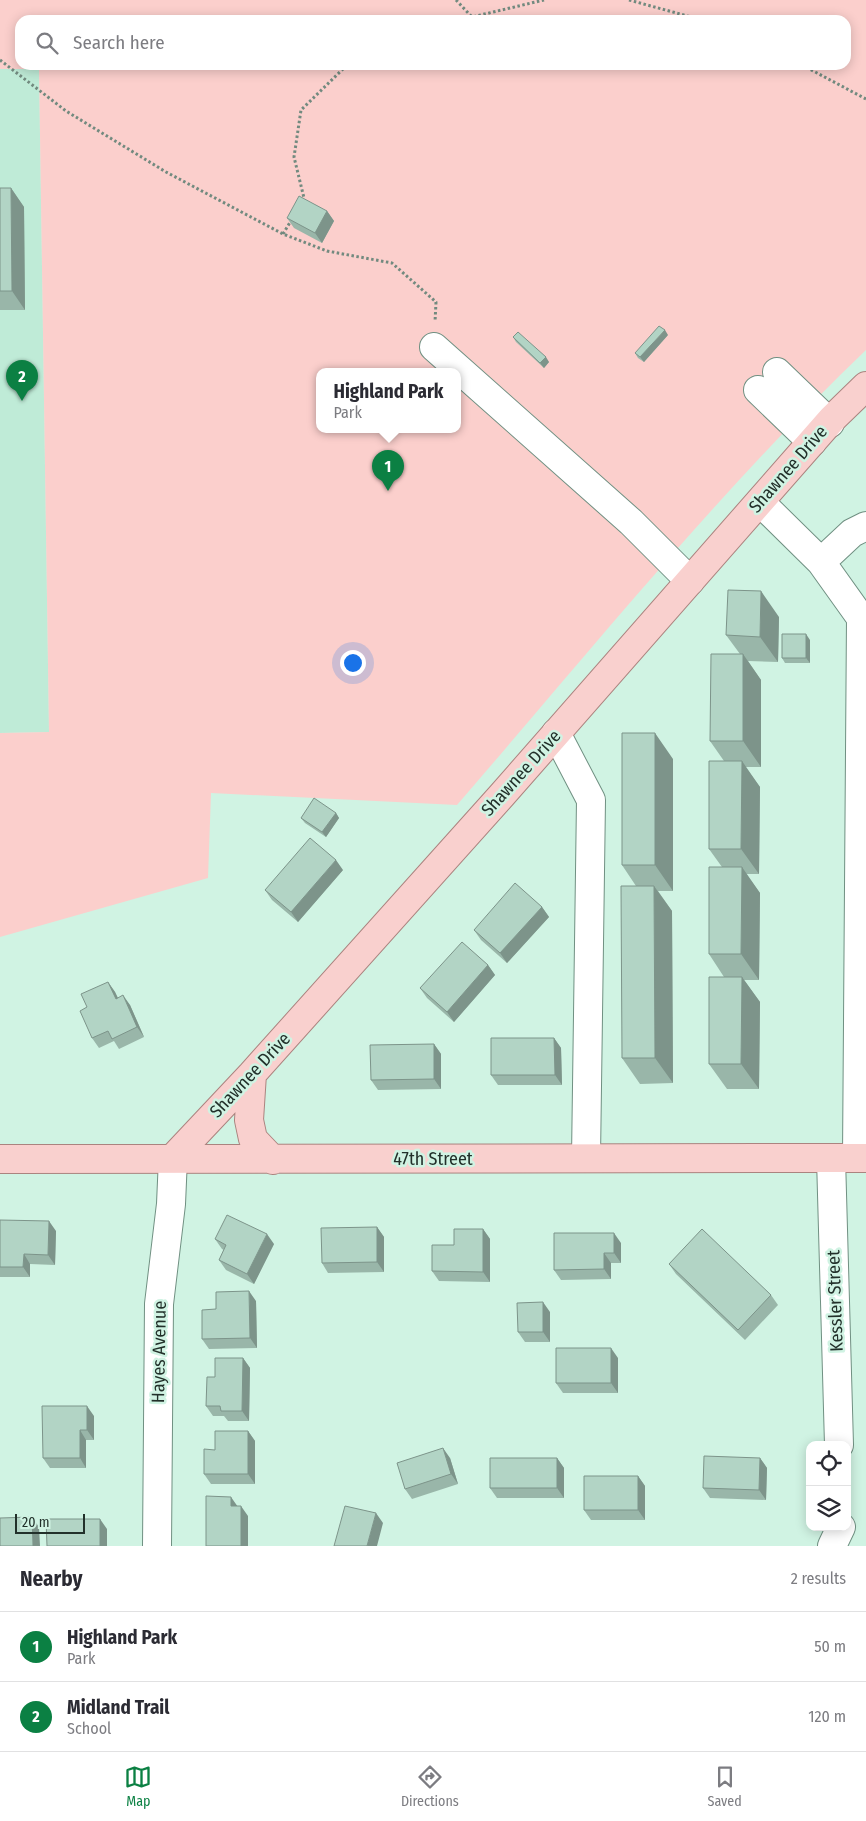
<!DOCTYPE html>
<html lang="en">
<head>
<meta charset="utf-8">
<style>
  :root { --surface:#fff; --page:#f7f7f7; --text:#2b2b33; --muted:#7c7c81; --line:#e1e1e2; --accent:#0b8043 }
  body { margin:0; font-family:"Fira Sans Condensed",sans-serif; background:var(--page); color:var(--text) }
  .controls { position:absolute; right:15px; bottom:15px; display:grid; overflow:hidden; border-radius:10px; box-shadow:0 2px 12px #0003 }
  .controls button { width:45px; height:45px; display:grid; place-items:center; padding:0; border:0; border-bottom:1px solid var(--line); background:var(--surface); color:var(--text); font:25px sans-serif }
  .scale { position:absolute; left:15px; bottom:12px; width:70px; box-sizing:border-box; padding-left:5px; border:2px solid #22302a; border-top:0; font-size:14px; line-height:18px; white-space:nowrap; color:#22302a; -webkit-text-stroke:4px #d0f3e3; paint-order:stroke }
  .you { position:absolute; left:352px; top:662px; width:18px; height:18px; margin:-12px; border:4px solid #fff; border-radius:50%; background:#1a73e8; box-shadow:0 0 0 8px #1a73e833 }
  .badge { display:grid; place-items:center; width:32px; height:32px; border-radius:50%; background:var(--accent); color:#fff; font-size:16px; font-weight:700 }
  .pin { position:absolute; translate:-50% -41px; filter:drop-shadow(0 1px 2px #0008) }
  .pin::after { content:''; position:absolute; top:26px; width:18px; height:15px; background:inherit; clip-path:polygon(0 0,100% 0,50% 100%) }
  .popup { position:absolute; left:316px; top:368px; width:145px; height:65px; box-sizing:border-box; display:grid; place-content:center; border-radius:10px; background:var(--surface); filter:drop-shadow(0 1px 4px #0005); font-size:16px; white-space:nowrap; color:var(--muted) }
  .popup b { font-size:19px; color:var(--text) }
  .popup::after { content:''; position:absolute; left:50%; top:100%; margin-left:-10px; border:10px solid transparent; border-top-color:var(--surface) }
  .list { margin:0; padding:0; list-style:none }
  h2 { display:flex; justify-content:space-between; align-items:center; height:65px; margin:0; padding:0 20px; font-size:21px }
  h2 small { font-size:16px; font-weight:400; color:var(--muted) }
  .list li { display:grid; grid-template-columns:32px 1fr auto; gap:15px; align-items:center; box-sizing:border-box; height:70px; padding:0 20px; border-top:1px solid var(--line) }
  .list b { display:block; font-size:19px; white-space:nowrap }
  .list p { margin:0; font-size:16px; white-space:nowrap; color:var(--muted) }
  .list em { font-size:16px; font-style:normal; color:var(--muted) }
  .icon { flex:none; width:28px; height:28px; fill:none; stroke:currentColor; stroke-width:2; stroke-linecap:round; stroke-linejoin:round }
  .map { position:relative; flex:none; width:866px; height:1546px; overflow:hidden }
  .search { position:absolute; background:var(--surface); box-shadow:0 2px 12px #0003; left:15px; right:15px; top:15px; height:55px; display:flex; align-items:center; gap:12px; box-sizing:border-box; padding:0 18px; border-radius:15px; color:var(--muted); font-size:19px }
  .sheet { height:205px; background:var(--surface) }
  nav { display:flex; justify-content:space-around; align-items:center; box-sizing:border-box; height:70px; border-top:1px solid var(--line); background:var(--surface); font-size:14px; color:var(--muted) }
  nav a { display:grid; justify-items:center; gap:2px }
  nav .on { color:var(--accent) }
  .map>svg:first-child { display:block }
  .built { fill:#bfebd7 }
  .green { fill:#fbcfcc; fill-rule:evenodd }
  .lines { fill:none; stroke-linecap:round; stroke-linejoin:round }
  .minor-casing { stroke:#709082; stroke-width:30 }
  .major-casing { stroke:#ab837f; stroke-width:30 }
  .path { stroke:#728a7f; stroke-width:3; stroke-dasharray:2.5 2.5; stroke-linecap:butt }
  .minor { stroke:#fff; stroke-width:28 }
  .major { stroke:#f9d0ce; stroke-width:28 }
  .wall { fill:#99b6a9 }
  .shaded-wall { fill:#7d948a }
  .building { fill:#b2d4c5; stroke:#7d948a }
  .labels { text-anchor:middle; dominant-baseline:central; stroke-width:5; stroke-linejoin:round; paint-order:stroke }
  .street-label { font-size:18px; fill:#22302a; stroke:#d0f3e3 }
</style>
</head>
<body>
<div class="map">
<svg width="866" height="1546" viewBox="0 0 866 1546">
  <rect width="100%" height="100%" fill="#d0f3e3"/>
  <path class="built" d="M0,69h39l10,663 -49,1z"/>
  <path class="green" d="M0,0h866v350c-147,141 -276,301 -409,455l-246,-12 -3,85 -208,59v-204l49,-1 -10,-663h-39zM20,20h826v45h-826zM319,372h138v58h-138z"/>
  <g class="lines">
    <g class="minor-casing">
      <path id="minor" d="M434,347l197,175 59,59
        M777,372l53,51
        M758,390l54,52
        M760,502l61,60 40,56 -4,540
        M821,562l31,-29 14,-7
        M556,733l35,67 -5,358
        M831,1158l8,287
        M157,1546l2,-242 12,-100 2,-46
        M832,1546l9,-19"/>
    </g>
    <g class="major-casing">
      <path id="major" d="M252,1074l-3,46 4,19 20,21
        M173,1158l79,-84 250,-279 330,-376 34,-33
        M0,1159l866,-1"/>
    </g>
    <path class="path" d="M456,0l16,17 72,-17
      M629,0l73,20
      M463,20l9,-3
      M0,60l66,51 100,61 117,62 44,17 65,12 44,39 -1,20
      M802,65l64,34
      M302,201l2,-3 -10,-41 7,-47 46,-45
      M283,234l9,-15"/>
    <use href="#minor" class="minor"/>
    <use href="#major" class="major"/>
  </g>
  <path class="wall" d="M0,188h11l13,19 1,103h-25z
    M327,211l7,10 -12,22 -28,-15 -7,-10z
    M668,335l-24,27 -6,-4 -3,-5z
    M513,337l36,25 -5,6 -28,-26z
    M779,617l-1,45 -30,-1 13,19v87h-16l15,20 -1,87h-13l14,19 -1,87h-15l16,22 -1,87h-32l-18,-25 15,-87 -15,-23 13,-87 -13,-18 15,-88 -14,-20 30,-87 -14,-19z
    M810,640v23h-25l-3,-5z
    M673,759v132h-15l14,20 1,172 -33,1 -18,-26 14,-172 -14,-21z
    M336,813l3,5 -13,19 -21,-14 -4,-5z
    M343,870l-45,52 -26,-22 -7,-10z
    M542,907l7,10 -42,46 -26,-23 -7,-10z
    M488,965l7,10 -41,47 -27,-24 -7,-10z
    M108,982l7,10 3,6 12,7 14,32 -25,12 -5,-8 -15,7 -7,-10 -5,-31z
    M554,1038l7,10 1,37h-64l-7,-10z
    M434,1044l7,10v35l-63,1 -7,-10z
    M0,1220l56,11 -1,34 -25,-1v13h-30z
    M377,1227l7,10v35l-56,1 -6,-10z
    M483,1229l7,10v43l-51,-1 -7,-10 22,-26z
    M215,1239l59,5 -20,40 -28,-14 -7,-10 5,-10 -2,-1z
    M621,1243v20h-10v16l-50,1 -7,-10z
    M669,1264l102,31 7,10 -33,35 -69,-66z
    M256,1301l1,47 -48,1 -7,-10z
    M550,1312v30h-25l-7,-10z
    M243,1358l7,10 -1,53h-21l-4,-5h-11l-7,-10 9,-29z
    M618,1358v35h-55l-7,-10z
    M94,1416v24h-8v28h-36l-7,-10z
    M248,1431l7,10v43h-44l-7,-10 11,-24z
    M450,1458l8,26 -46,15 -7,-10z
    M557,1458l7,10v30h-67l-7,-10z
    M760,1458l7,10 -1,32 -56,-2 -7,-10z
    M638,1476l7,10v34h-54l-7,-10z"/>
  <path class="shaded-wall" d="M11,188l13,19 1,103 -13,-19z
    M327,211l7,10 -12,22 -7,-10z
    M665,330l3,5 -24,27 -4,-5z
    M546,357l3,5 -5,6 -4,-5z
    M761,591l18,26 -1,45 -18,-25z
    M806,634l4,6v23l-4,-5z
    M743,654l18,26v87l-18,-26z
    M655,733l18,26v132l-18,-26z
    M742,761l18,26 -1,87 -18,-25z
    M336,813l3,5 -13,19 -4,-5z
    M336,860l7,10 -45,52 -7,-10z
    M742,867l18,26 -1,87 -18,-26z
    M654,886l18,25 1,172 -18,-25z
    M542,907l7,10 -42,46 -7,-10z
    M488,965l7,10 -41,47 -7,-10z
    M742,977l18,25 -1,87 -18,-25z
    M108,982l7,10 8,17 -7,-10z
    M123,995l7,10 14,32 -7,-10z
    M554,1038l7,10 1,37 -7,-10z
    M434,1044l7,10v35l-7,-10z
    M49,1221l7,10 -1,34 -7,-10z
    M377,1227l7,10v35l-7,-10z
    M483,1229l7,10v43l-7,-10z
    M614,1233l7,10v20l-7,-10z
    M267,1234l7,10 -20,40 -7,-10z
    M604,1253l7,10v16l-7,-10z
    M24,1254l6,10v13l-7,-10z
    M249,1291l7,10 1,47 -7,-10z
    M543,1302l7,10v30l-7,-10z
    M611,1348l7,10v35l-7,-10z
    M243,1358l7,10 -1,53 -7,-10z
    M87,1406l7,10v24l-7,-10z
    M80,1430l6,10v28l-6,-10z
    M248,1431l7,10v43l-7,-10z
    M443,1448l7,10 8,26 -7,-10z
    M557,1458l7,10v30l-7,-10z
    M760,1458l7,10 -1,32 -7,-10z
    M638,1476l7,10v34l-7,-10z
    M231,1497l7,10 -7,-1z
    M241,1506l7,10v30h-7z
    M376,1513l7,10 -6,23h-10z
    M32,1517l7,10 1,19h-7z
    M100,1519l7,10v17h-7z"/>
  <path class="building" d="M0,188h11l1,103h-12z
    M299,196l28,15 -12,22 -28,-15z
    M659,326l6,4 -25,27 -5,-4z
    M518,332l28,25 -6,6 -27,-26z
    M728,590l33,1 -1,46 -34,-2z
    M782,634h24v24h-24z
    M711,654h32v87h-33z
    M622,733h33v132h-33z
    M709,761h33l-1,88h-32z
    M314,798l22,15 -14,19 -21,-14z
    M310,838l26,22 -45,52 -26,-22z
    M709,867h33l-1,87h-32z
    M515,883l27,24 -42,46 -26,-23z
    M621,886h33l1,172h-33z
    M462,942l26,23 -41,47 -27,-24z
    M709,977h33l-1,87h-32z
    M108,982l8,17 7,-4 14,32 -25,12 -4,-8 -16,7 -12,-27 7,-4 -6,-13z
    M491,1038h63l1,37h-64z
    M434,1044v35l-63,1 -1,-35z
    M227,1215l40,19 -20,40 -28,-14 7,-15 -11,-6z
    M0,1220l49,1 -1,34 -24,-1 -1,13h-23z
    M377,1227v35l-55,1 -1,-35z
    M454,1229h29v43l-51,-1v-26h22z
    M702,1229l69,66 -33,35 -69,-66z
    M554,1233h60v20h-10v16l-50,1z
    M249,1291l1,47 -48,1v-29l14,-1v-17z
    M543,1302v30h-25l-1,-29z
    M556,1348h55v35h-55z
    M215,1358h28l-1,53h-21l-1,-5h-14l1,-29h8z
    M42,1406h45v24h-7v28h-37z
    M215,1431h33v43h-44v-25l11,1z
    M443,1448l8,26 -46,15 -8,-26z
    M704,1456l56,2 -1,32 -56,-2z
    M490,1458h67v30h-67z
    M584,1476h54v34h-54z
    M206,1496l25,1v9h10v40h-35z
    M345,1506l31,7 -9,33h-33z
    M32,1517l1,29h-33v-28z
    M46,1519h54v27h-53z"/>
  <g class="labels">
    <g class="street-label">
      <text transform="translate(788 469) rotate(-49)">Shawnee Drive</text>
      <text transform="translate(521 773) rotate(-48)">Shawnee Drive</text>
      <text transform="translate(250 1075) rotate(-47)">Shawnee Drive</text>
      <text x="433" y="1159">47th Street</text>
      <text transform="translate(835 1301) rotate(-92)">Kessler Street</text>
      <text transform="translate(159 1352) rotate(-89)">Hayes Avenue</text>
    </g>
  </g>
</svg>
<div class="controls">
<button><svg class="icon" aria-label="locate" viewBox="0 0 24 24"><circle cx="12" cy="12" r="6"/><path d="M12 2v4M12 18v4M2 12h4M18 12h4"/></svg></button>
<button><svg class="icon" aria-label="layers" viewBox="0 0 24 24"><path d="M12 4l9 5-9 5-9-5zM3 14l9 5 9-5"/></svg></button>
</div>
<div class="scale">20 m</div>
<div class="you"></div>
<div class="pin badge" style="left:388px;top:491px">1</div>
<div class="popup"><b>Highland Park</b>Park</div>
<div class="pin badge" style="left:22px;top:401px">2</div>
<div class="search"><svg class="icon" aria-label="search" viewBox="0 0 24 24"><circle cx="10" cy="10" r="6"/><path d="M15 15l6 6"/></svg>Search here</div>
</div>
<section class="sheet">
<h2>Nearby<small>2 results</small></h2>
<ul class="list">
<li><span class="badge">1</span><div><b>Highland Park</b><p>Park</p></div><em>50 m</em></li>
<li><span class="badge">2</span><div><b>Midland Trail</b><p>School</p></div><em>120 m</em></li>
</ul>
</section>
<nav>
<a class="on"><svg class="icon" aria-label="map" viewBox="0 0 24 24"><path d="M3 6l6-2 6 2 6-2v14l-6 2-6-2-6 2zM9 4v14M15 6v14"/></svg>Map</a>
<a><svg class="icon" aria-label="directions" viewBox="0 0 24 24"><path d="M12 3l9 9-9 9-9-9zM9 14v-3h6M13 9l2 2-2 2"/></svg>Directions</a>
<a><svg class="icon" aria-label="saved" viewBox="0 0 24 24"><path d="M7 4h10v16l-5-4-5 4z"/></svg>Saved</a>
</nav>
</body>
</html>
